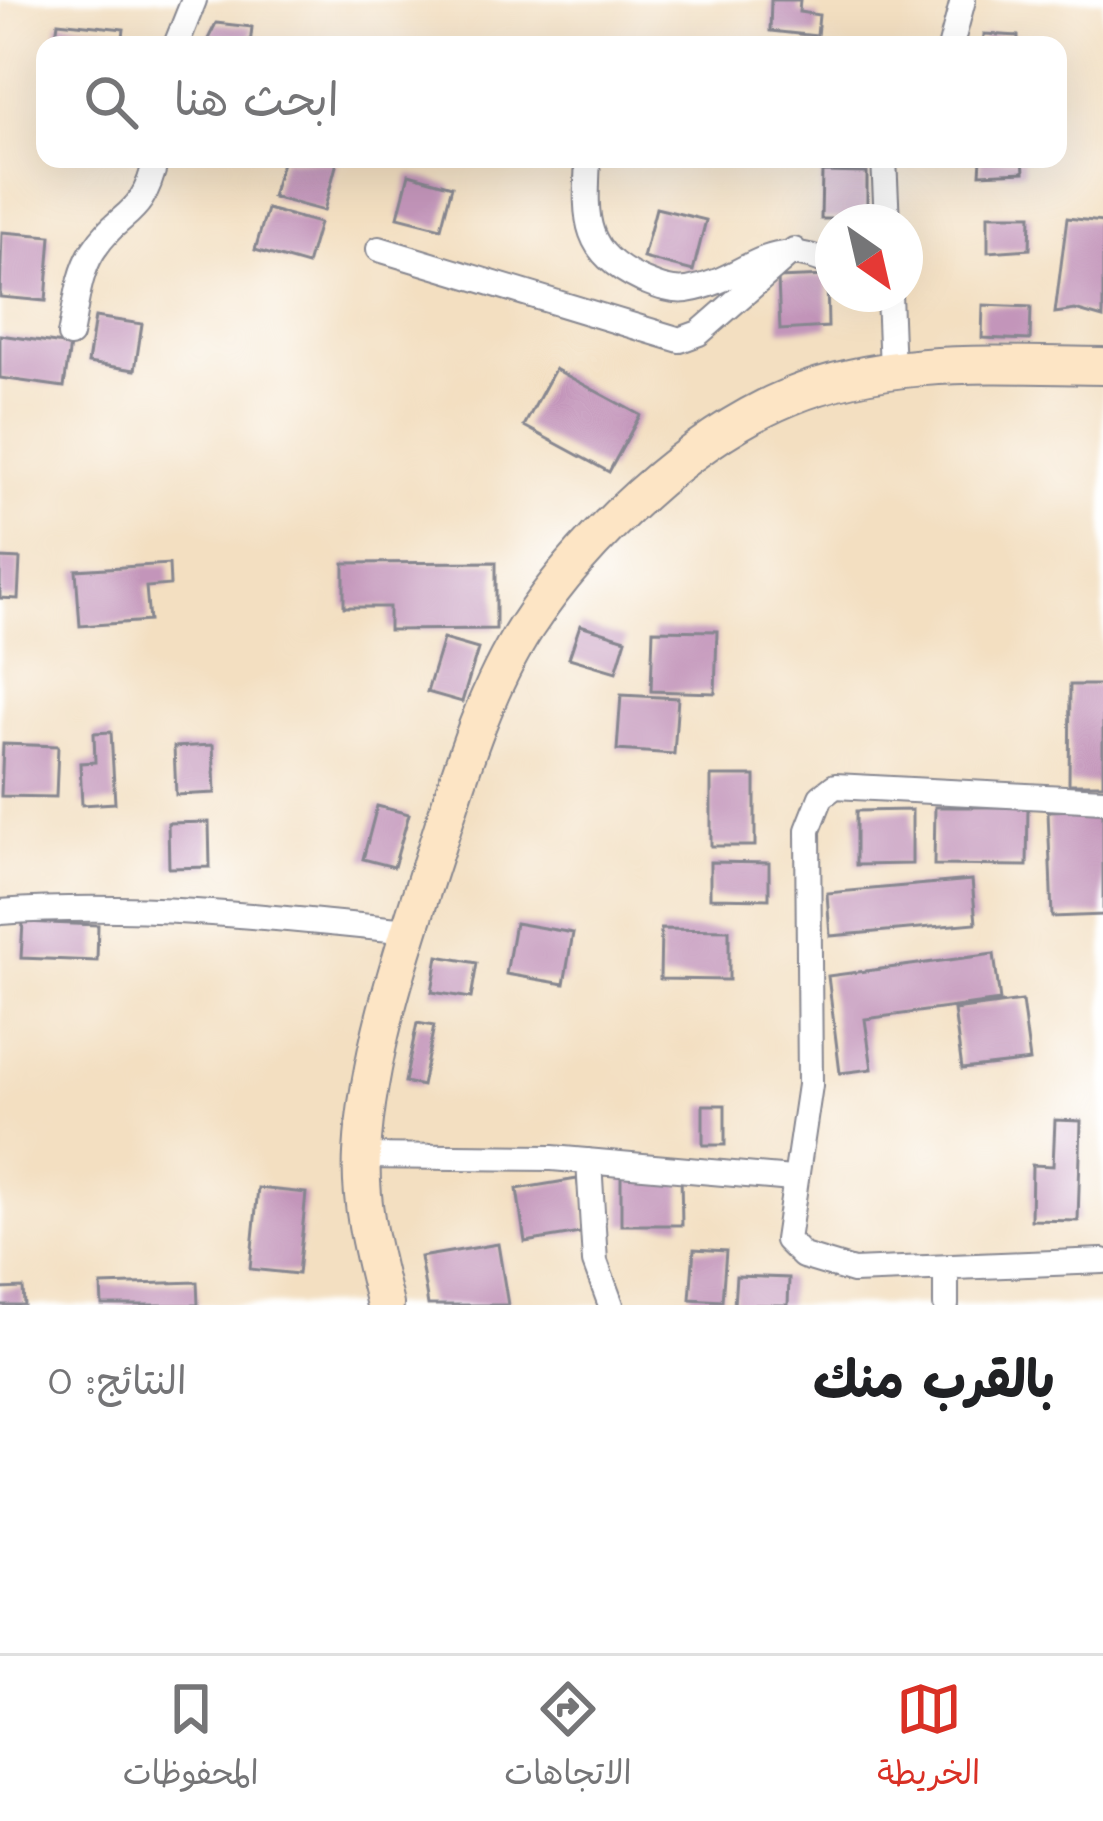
<!DOCTYPE html>
<html lang="ar">
<head>
<meta charset="utf-8">
<style>
  :root { --surface:#fff; --page:#f2f2f2; --text:#202124; --muted:#757577; --line:#e0e0e0; --accent:#d93025 }
  body { margin:0; font-family:Mali,"Playpen Sans Arabic",sans-serif; background:var(--page); color:var(--text); direction:rtl }
  .compass { position:absolute; left:815px; top:204px; width:108px; height:108px; border-radius:50%; background:var(--surface); box-shadow:0 12px 48px #0002; rotate:146deg }
  .list { margin:0; padding:0; list-style:none }
  h2 { display:flex; justify-content:space-between; align-items:center; height:156px; margin:0; padding:0 48px; font-size:51px }
  h2 small { font-size:39px; font-weight:400; color:var(--muted) }
  .icon { flex:none; width:66px; height:66px; fill:none; stroke:currentColor; stroke-width:2; stroke-linecap:round; stroke-linejoin:round }
  .map { position:relative; flex:none; width:1103px; height:1305px; overflow:hidden; direction:ltr }
  .search { position:absolute; background:var(--surface); box-shadow:0 12px 48px #0002; left:36px; right:36px; top:36px; height:132px; display:flex; align-items:center; gap:30px; box-sizing:border-box; padding:0 42px; border-radius:24px; color:var(--muted); font-size:45px }
  .sheet { height:348px; background:var(--surface) }
  nav { display:flex; justify-content:space-around; align-items:center; box-sizing:border-box; height:168px; border-top:3px solid var(--line); background:var(--surface); font-size:33px; color:var(--muted) }
  nav a { display:grid; justify-items:center; gap:6px }
  nav .on { color:var(--accent) }
  .map>svg:first-child { display:block }
  .building { fill:#c395ba }
  .lines { fill:none; stroke-linecap:round; stroke-linejoin:round }
  .street-casing { stroke:#878790; stroke-width:28 }
  .secondary-casing { stroke:#878790; stroke-width:40 }
  .street { stroke:#fff; stroke-width:24 }
  .secondary { stroke:#fde5c5; stroke-width:36 }
</style>
</head>
<body>
<div class="map">
<svg width="1103" height="1305" viewBox="0 0 1103 1305">
  <rect width="100%" height="100%" fill="#fff"/>
  <filter id="ink" filterUnits="userSpaceOnUse"><feTurbulence type="fractalNoise" baseFrequency=".00833" numOctaves="2"/><feDisplacementMap in="SourceGraphic" scale="24" xChannelSelector="R" yChannelSelector="G"/><feConvolveMatrix kernelMatrix="1 2 1 2 8 2 1 2 1" color-interpolation-filters="sRGB"/></filter>
  <filter id="wash" filterUnits="userSpaceOnUse"><feTurbulence type="fractalNoise" baseFrequency=".004" numOctaves="4" result="noise"/><feDisplacementMap in="SourceGraphic" scale="48" xChannelSelector="R" yChannelSelector="G"/><feGaussianBlur stdDeviation="2.7" result="paint"/><feColorMatrix in="noise" values="0 0 0 0 0 0 0 0 0 0 0 0 0 0 0 0 0 1.4 0 .05"/><feComposite in="paint" operator="in"/></filter>
  <g filter="url(#wash)">
    <rect width="100%" height="100%" fill="#f3dfc1"/>
    <g id="blocks">
      <path class="building" d="M771,0h29l-1,12 20,3 -2,21 -47,-5z
        M58,22l66,7 -2,16h-67z
        M216,23l36,4 -2,18h-45z
        M984,34l34,2v9h-35z
        M283,159l54,3 -13,49 -52,-14z
        M981,159h42l1,13 -44,2z
        M822,172l45,1v46h-46z
        M409,174l43,12 -11,42 -43,-11z
        M656,208l50,12 -13,51 -50,-13z
        M267,209l52,14 -12,42 -52,-15z
        M988,215h43l-1,34 -42,3z
        M1067,218l36,4v96l-28,-8 -20,3z
        M2,232l49,4 -5,65 -46,-4z
        M827,276l1,51 -48,3 -2,-52z
        M983,305l48,2 -1,33 -48,-2z
        M95,317l47,7 -7,46 -47,-7z
        M0,335l70,10 -6,42 -64,-9z
        M555,369l85,46 -31,57 -85,-46z
        M0,558l20,1 -2,40 -18,-1z
        M496,562v67l-107,1v-23h-45v-44z
        M169,564l1,21 -24,2 3,34 -69,5 -4,-56z
        M580,625l46,14 -10,33 -47,-14z
        M653,630l64,1 -2,62 -64,-2z
        M443,639l35,10 -16,53 -35,-10z
        M1070,685h33v99h-34z
        M621,695l57,3 -4,56 -57,-4z
        M111,732l4,71 -33,2 -2,-42 15,-1 -1,-29z
        M3,744l55,2 -2,51 -55,-1z
        M213,745l2,48 -39,2 -2,-48z
        M711,776h44v70h-44z
        M377,806l32,8 -15,53 -31,-8z
        M935,807h93l-1,59 -93,-1z
        M1103,809v106l-51,2 -4,-106z
        M912,810v54l-56,1v-54z
        M209,822l1,45 -41,1 -1,-45z
        M710,862l59,1v36l-59,-1z
        M972,880l4,43 -146,13 -3,-43z
        M23,922l75,3 -1,36 -76,-3z
        M515,923l58,10 -9,51 -58,-10z
        M661,929l68,1v50l-69,-1z
        M994,954l6,47 -135,18 7,50 -32,4 -12,-97z
        M438,956l39,7 -6,35 -39,-6z
        M1022,1001l8,60 -68,8 -8,-59z
        M417,1023l17,3 -12,60 -17,-4z
        M703,1105h22v40h-22z
        M1055,1120l26,1 -3,100 -47,-1 1,-55 21,1z
        M621,1174h60l1,51h-61z
        M577,1179l9,53 -61,10 -8,-53z
        M258,1188l48,5 -8,81 -48,-5z
        M498,1244l10,61h-80l-8,-48z
        M694,1249l32,2 -4,50 -32,-2z
        M736,1276l53,2 -1,27h-54z
        M197,1282l1,23h-96l-1,-20z
        M23,1288l1,17h-24v-16z"/>
    </g>
  </g>
  <g filter="url(#ink)">
    <use href="#blocks" fill-opacity="0" stroke="#878790" stroke-width="3"/>
    <g class="lines">
      <g class="street-casing">
        <path id="street" d="M176,45l18,-45
          M951,45l12,-45
          M588,159c-3,60 -6,93 54,121 15,6 29,12 45,10 62,-10 79,-58 146,-25
          M884,159l3,63
          M379,249l301,91 19,-7 95,-83
          M889,294l3,77
          M70,335c6,-28 8,-60 23,-84 28,-43 49,-30 63,-92
          M1103,800l-268,-14 -14,11 -13,33 2,255 -23,155 16,16 50,15 250,-10
          M0,912c137,-10 272,5 409,19
          M362,1156l190,2 240,21
          M589,1161l6,101 16,43
          M946,1305v-36"/>
      </g>
      <g class="secondary-casing">
        <path id="secondary" d="M385,1305c-12,-50 -26,-100 -23,-152 6,-104 43,-209 75,-308 23,-72 47,-153 89,-218 58,-89 164,-189 263,-230 99,-41 210,-32 314,-31"/>
      </g>
      <use href="#street" class="street"/>
      <use href="#secondary" class="secondary"/>
    </g>
  </g>
</svg>
<svg class="compass" viewBox="-18 -18 36 36"><path d="M0-13l5 13h-10z" fill="#e53935"/><path d="M0 13l5-13h-10z" fill="#757577"/></svg>
<div class="search"><svg class="icon" aria-label="search" viewBox="0 0 24 24"><circle cx="10" cy="10" r="6"/><path d="M15 15l6 6"/></svg>ابحث هنا</div>
</div>
<section class="sheet">
<h2>بالقرب منك<small>النتائج: 0</small></h2>
<ul class="list">
</ul>
</section>
<nav>
<a class="on"><svg class="icon" aria-label="map" viewBox="0 0 24 24"><path d="M3 6l6-2 6 2 6-2v14l-6 2-6-2-6 2zM9 4v14M15 6v14"/></svg>الخريطة</a>
<a><svg class="icon" aria-label="directions" viewBox="0 0 24 24"><path d="M12 3l9 9-9 9-9-9zM9 14v-3h6M13 9l2 2-2 2"/></svg>الاتجاهات</a>
<a><svg class="icon" aria-label="saved" viewBox="0 0 24 24"><path d="M7 4h10v16l-5-4-5 4z"/></svg>المحفوظات</a>
</nav>
</body>
</html>
